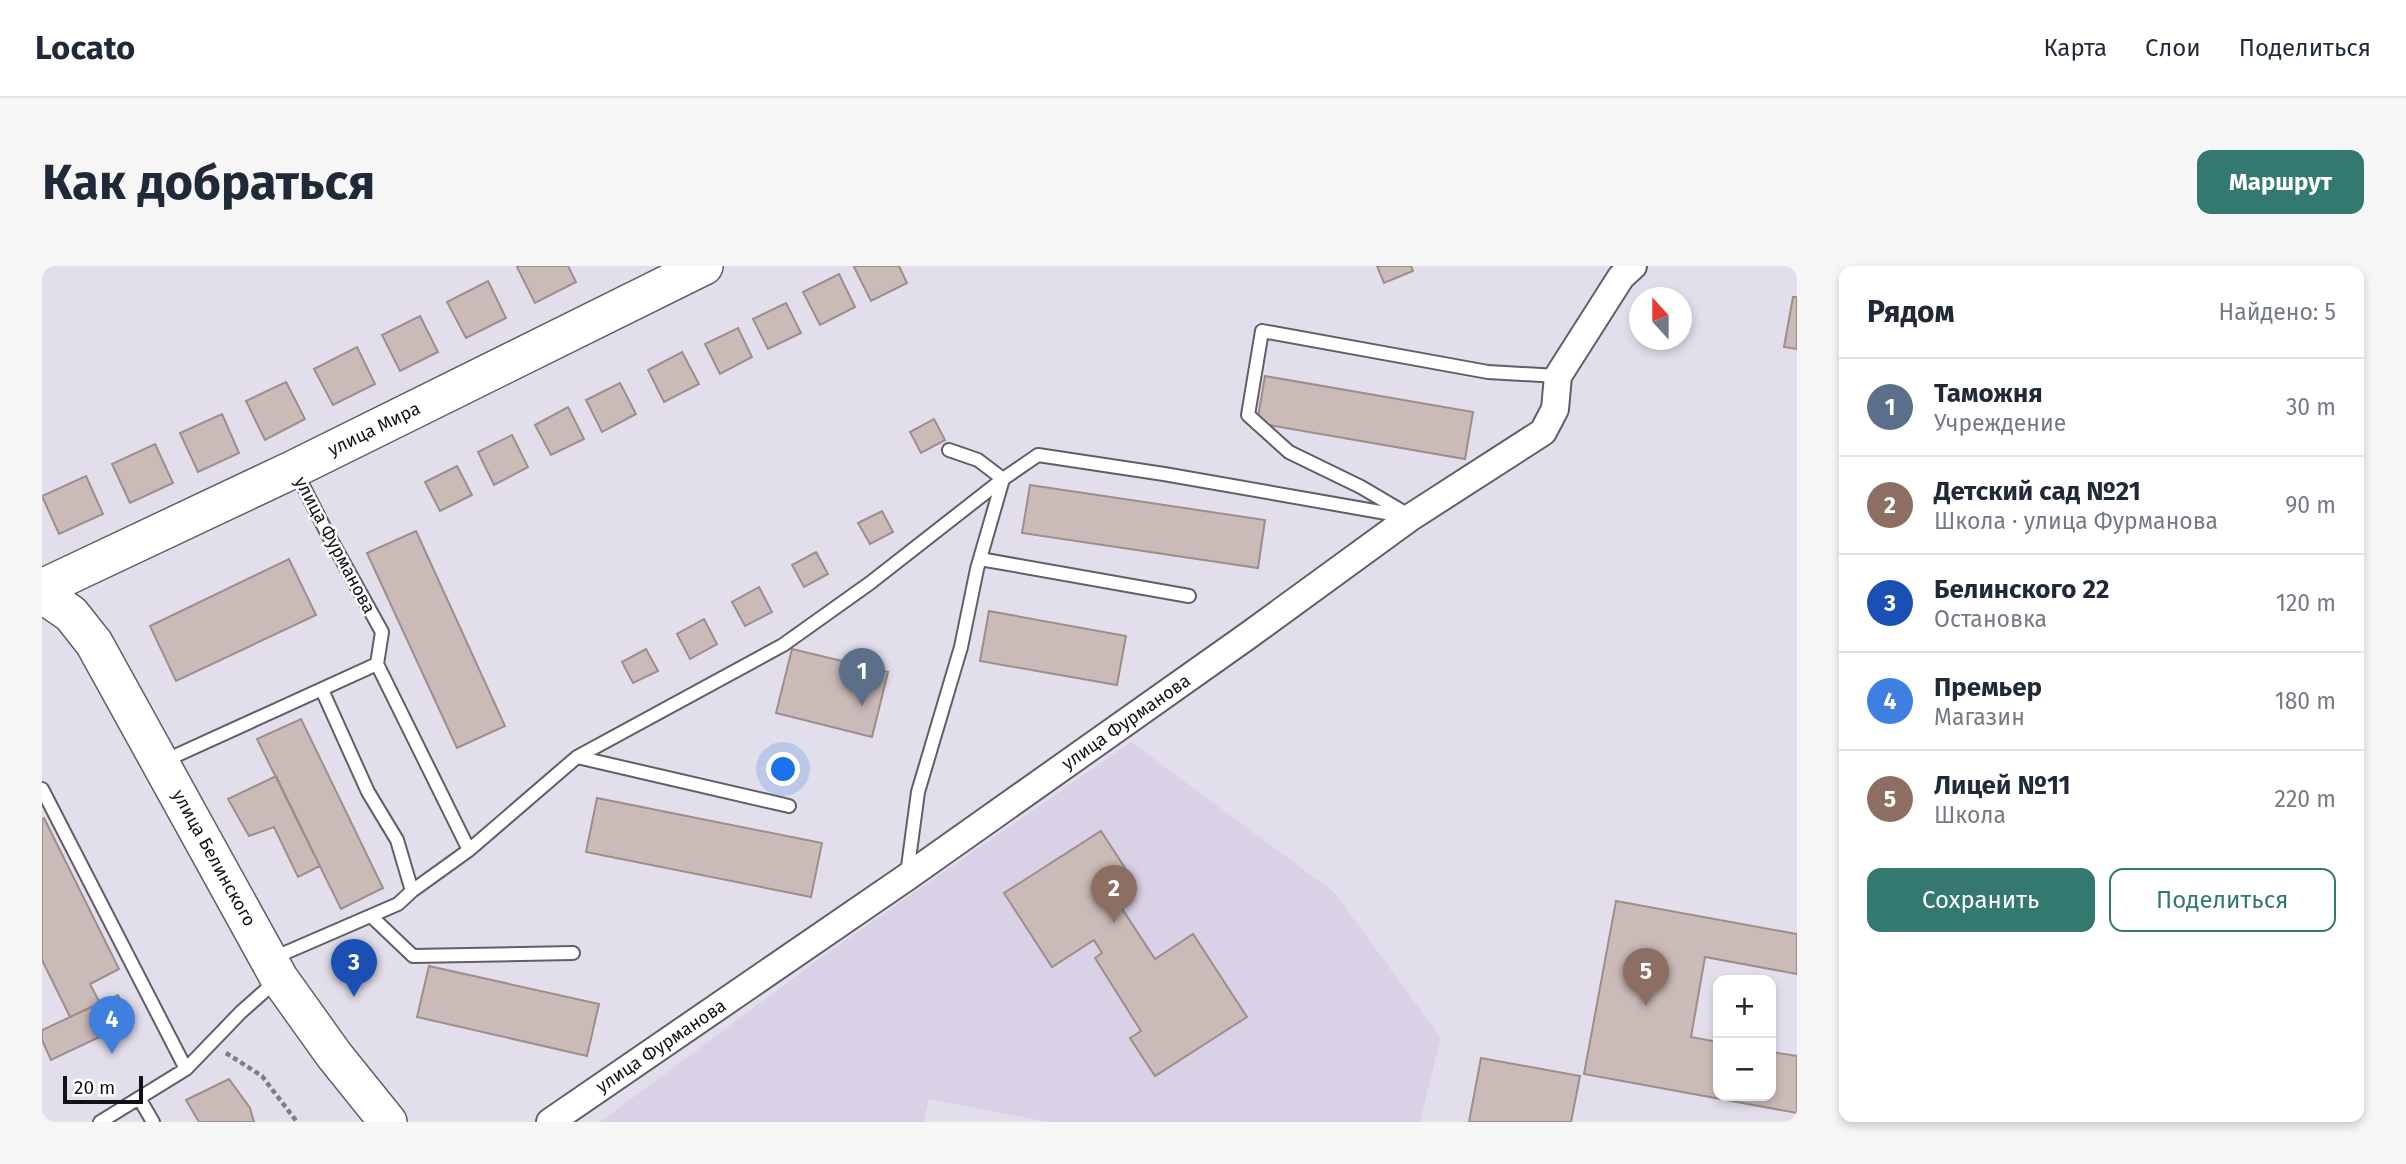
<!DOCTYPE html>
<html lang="ru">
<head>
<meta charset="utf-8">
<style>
  :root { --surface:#fff; --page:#f6f6f7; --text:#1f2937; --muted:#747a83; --line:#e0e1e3; --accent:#34796f }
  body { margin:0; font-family:"Fira Sans",sans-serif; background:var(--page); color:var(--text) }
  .controls { position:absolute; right:21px; bottom:21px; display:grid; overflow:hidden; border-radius:14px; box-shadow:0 4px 10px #0003 }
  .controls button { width:63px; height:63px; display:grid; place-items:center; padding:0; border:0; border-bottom:2px solid var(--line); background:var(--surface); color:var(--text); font:35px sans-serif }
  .compass { position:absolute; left:1587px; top:21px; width:63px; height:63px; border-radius:50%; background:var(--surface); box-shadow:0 4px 10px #0003; rotate:339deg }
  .scale { position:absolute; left:21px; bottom:18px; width:80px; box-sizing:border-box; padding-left:7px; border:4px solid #141217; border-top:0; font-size:19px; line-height:24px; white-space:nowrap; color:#141217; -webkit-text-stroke:5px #fff; paint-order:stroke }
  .you { position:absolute; left:742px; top:504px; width:24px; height:24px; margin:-18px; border:5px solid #fff; border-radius:50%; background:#1a73e8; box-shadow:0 0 0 10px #1a73e833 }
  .badge { display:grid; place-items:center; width:46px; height:46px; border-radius:50%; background:var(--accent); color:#fff; font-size:23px; font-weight:700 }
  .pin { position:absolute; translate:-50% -58px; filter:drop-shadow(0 2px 4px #0008) }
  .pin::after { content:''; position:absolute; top:37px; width:24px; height:21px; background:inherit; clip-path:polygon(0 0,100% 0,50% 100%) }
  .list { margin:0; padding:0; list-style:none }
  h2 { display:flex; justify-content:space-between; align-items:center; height:91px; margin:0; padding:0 28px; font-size:30px }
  h2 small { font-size:23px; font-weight:400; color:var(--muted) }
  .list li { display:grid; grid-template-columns:46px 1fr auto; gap:21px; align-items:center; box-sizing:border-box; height:98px; padding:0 28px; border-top:2px solid var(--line) }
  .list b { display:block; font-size:26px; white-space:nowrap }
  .list p { margin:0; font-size:23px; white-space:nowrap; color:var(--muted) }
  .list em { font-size:23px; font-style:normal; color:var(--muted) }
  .actions { display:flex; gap:14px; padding:21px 28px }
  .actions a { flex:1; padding:16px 0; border:2px solid var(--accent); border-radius:14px; text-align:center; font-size:24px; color:var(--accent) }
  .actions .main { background:var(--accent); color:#fff }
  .map { position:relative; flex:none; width:1755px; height:856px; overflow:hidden; border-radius:14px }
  header { display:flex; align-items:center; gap:42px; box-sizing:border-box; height:98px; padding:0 35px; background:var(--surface); border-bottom:2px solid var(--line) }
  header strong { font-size:33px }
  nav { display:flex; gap:38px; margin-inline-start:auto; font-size:24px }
  .intro { display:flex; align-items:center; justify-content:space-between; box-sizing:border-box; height:168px; padding:0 42px }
  h1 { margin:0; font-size:49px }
  .button { padding:18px 32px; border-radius:14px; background:var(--accent); color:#fff; font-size:24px; font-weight:700 }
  main { display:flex; gap:42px; padding:0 42px }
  aside { flex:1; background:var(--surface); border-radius:14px; box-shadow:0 4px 10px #0003 }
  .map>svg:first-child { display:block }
  .built { fill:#d9d2e6 }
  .building { fill:#cabab8; stroke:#9d8e8c; stroke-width:2 }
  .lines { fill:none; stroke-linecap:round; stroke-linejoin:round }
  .lane-casing { stroke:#625e69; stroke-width:16 }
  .street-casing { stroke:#625e69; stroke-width:30 }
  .secondary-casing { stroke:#625e69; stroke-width:40 }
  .path { stroke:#807c86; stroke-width:4.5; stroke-dasharray:5 3.5; stroke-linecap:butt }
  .lane { stroke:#fff; stroke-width:12 }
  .street { stroke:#fff; stroke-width:26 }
  .secondary { stroke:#fff; stroke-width:37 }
  .labels { text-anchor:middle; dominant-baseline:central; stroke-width:5; stroke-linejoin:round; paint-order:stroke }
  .street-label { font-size:18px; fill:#141217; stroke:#fff }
</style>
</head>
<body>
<header>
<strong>Locato</strong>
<nav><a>Карта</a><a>Слои</a><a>Поделиться</a></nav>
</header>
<div class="intro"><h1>Как добраться</h1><a class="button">Маршрут</a></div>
<main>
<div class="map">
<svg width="1755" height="856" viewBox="0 0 1755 856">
  <rect width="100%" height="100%" fill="#e3deeb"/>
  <path class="built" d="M1089,476l203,150 107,146 -21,84h-372l-119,-23 -6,23h-323l226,-168z"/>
  <path class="building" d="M477,0h49l8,16 -41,21 -18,-36z
    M815,0h42l8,17 -36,18 -17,-34z
    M1335,0h34l2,5 -29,12z
    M797,8l16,33 -35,18 -17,-33z
    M446,15l18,37 -40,20 -19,-36z
    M1751,31h4v52l-13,-2z
    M744,37l15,30 -33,16 -15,-30z
    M378,50l18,36 -38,19 -18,-36z
    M696,62l14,29 -32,17 -15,-30z
    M315,81l18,37 -42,21 -19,-36z
    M640,86l17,32 -35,18 -16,-32z
    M1223,110l208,36 -8,47 -208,-36z
    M244,116l19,37 -40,21 -19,-39z
    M578,117l16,31 -34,18 -16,-32z
    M526,141l16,32 -33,16 -16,-30z
    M180,148l17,39 -41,19 -18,-39z
    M892,153l11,21 -24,13 -11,-21z
    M470,169l16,32 -34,18 -16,-33z
    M113,178l18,39 -43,20 -18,-39z
    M415,200l15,29 -32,16 -15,-29z
    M44,210l17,38 -44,20 -17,-38z
    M988,219l235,35 -7,48 -236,-35z
    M840,245l11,21 -23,12 -12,-21z
    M374,265l89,195 -48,22 -90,-195z
    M774,286l12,22 -24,13 -12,-22z
    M247,293l27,56 -140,66 -26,-55z
    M717,321l13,25 -27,14 -13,-24z
    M947,345l137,25 -9,49 -137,-24z
    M662,353l13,25 -27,15 -13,-25z
    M604,383l12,22 -25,12 -11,-21z
    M750,383l96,23 -16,65 -96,-24z
    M259,453l82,169 -42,21 -84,-170z
    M234,510l44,90 -22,11 -24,-50 -25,9 -21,-37z
    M555,532l225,45 -11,54 -225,-45z
    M2,552l75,151 -29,15 10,19 -30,14 -28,-57v-141z
    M1059,565l24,37 -21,13 51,78 38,-25 54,83 -92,59 -25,-38 11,-7 -46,-73 7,-5 -8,-13 -42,27 -48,-74z
    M1574,635l181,33v40l-92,-17 -14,80 27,5v54h53v-44l26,4v57l-213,-39z
    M387,700l170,38 -12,52 -170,-39z
    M76,729l13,27 -80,38 -9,-20v-10z
    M1439,792l99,18 -9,46h-102z
    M187,813l21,29 4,14h-55l-13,-22z"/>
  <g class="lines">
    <g class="lane-casing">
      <path id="lane" d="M253,204l31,61 56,101 -5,32 92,186
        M1363,247l-44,-26 -72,-35 -41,-37 14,-84 226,41 70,4
        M938,293l209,37
        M280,424l46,102 29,48 15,51
        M535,491l212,49
        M122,495l213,-97
        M0,523l144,280
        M865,608l11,-82 43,-145 16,-78 26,-90 35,-24 126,19 245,43
        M329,650l42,40 160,-3
        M229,693l127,-55 14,-13 57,-41 108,-93 206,-112 87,-62 133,-104 -25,-19 -29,-10
        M97,832l14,24
        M58,856l86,-53 55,-57 35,-31"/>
    </g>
    <g class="street-casing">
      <path id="street" d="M508,856l357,-245 342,-242 162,-118 132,-85 12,-23 3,-33 63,-99 12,-11"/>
    </g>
    <g class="secondary-casing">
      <path id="secondary" d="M0,322l252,-119 410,-203
        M0,328l29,20 23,29 185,335 55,77 54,67"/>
    </g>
    <path class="path" d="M184,787l36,23 35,46"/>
    <use href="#lane" class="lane"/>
    <use href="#street" class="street"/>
    <use href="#secondary" class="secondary"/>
  </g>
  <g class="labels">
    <g class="street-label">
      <text transform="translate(332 163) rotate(-26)">улица Мира</text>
      <text transform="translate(293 279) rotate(62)">улица Фурманова</text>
      <text transform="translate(1084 456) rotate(-35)">улица Фурманова</text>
      <text transform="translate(172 592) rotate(61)">улица Белинского</text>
      <text transform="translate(619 780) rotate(-34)">улица Фурманова</text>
    </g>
  </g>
</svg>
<div class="controls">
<button>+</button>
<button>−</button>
</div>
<svg class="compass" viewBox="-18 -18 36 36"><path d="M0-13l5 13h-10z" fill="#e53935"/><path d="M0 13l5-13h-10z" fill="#747a83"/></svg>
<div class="scale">20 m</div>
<div class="you"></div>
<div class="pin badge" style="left:820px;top:440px;background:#5c6f8a">1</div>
<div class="pin badge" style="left:1072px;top:657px;background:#8d6e63">2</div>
<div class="pin badge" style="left:312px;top:731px;background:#1a4fb4">3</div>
<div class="pin badge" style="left:70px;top:788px;background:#3f7fe0">4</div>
<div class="pin badge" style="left:1604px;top:740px;background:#8d6e63">5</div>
</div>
<aside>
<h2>Рядом<small>Найдено: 5</small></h2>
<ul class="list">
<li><span class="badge" style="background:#5c6f8a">1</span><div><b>Таможня</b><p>Учреждение</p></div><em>30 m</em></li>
<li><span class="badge" style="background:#8d6e63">2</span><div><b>Детский сад №21</b><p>Школа · улица Фурманова</p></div><em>90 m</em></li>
<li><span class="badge" style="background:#1a4fb4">3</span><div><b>Белинского 22</b><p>Остановка</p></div><em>120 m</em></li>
<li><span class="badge" style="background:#3f7fe0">4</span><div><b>Премьер</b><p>Магазин</p></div><em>180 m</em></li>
<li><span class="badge" style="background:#8d6e63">5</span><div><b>Лицей №11</b><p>Школа</p></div><em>220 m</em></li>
</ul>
<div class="actions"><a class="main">Сохранить</a><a>Поделиться</a></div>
</aside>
</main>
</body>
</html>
